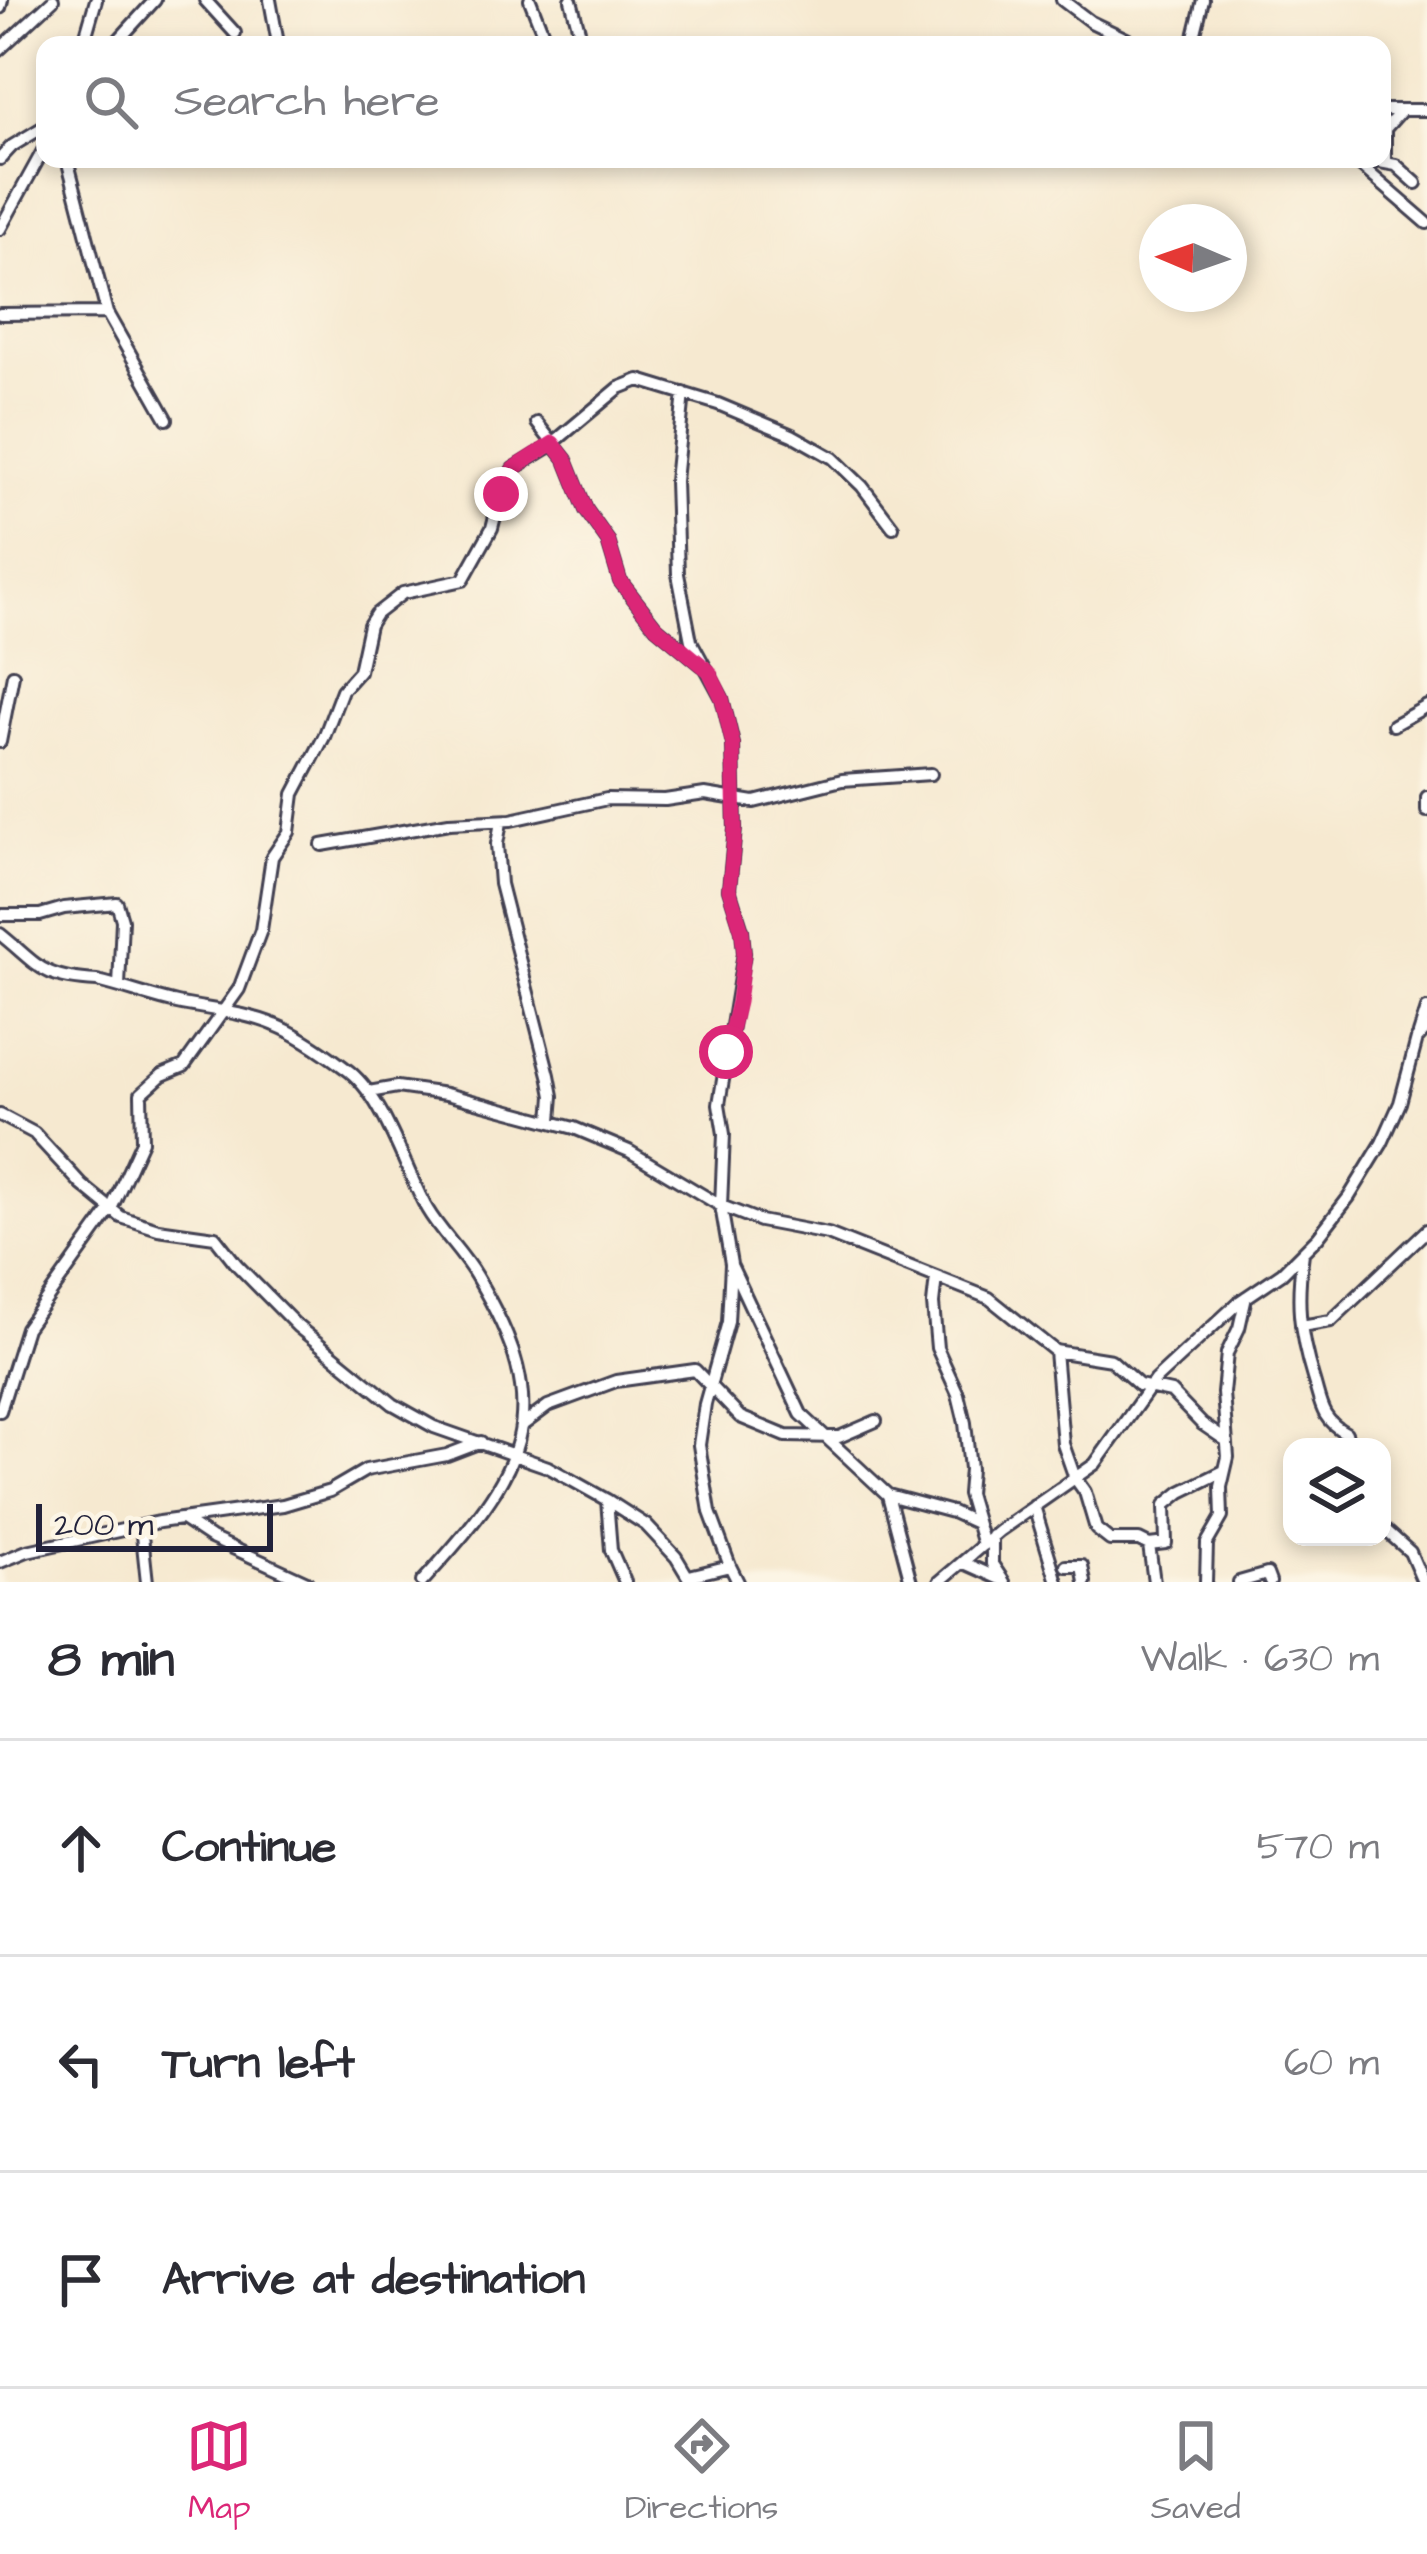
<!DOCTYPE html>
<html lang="en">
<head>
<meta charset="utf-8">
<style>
  :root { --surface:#fff; --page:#f7f7f7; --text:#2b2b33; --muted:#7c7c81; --line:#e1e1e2; --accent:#db2777 }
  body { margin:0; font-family:"Architects Daughter",sans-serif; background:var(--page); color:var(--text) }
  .controls { position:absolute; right:36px; bottom:36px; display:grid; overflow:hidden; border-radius:24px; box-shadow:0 6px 18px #0003 }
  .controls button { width:108px; height:108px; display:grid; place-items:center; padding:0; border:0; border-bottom:3px solid var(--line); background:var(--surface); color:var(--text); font:60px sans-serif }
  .compass { position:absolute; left:1139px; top:204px; width:108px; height:108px; border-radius:50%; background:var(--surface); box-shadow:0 6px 18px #0003; rotate:272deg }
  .scale { position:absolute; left:36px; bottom:30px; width:237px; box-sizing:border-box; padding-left:12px; border:6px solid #22223b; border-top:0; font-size:33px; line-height:42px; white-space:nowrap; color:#22223b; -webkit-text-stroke:9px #fcf5e5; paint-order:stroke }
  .stop { position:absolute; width:36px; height:36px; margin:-27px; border:9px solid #db2777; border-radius:50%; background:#fff }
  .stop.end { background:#db2777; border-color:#fff; box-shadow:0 3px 12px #0008 }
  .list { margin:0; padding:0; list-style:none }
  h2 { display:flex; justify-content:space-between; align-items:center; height:156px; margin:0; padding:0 48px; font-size:51px }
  h2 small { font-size:39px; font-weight:400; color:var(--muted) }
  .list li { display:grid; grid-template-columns:78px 1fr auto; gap:36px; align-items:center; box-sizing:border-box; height:216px; padding:0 48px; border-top:3px solid var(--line) }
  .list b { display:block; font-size:45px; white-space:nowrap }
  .list em { font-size:39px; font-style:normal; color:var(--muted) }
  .icon { flex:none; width:66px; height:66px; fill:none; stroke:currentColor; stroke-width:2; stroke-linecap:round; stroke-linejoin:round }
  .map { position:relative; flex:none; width:1427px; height:1582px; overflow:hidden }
  .search { position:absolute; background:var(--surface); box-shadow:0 6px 18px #0003; left:36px; right:36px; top:36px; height:132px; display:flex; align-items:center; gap:30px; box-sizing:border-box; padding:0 42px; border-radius:24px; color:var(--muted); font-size:45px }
  .sheet { height:804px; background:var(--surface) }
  nav { display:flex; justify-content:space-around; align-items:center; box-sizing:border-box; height:168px; border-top:3px solid var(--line); background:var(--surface); font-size:33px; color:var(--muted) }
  nav a { display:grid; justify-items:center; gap:6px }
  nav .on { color:var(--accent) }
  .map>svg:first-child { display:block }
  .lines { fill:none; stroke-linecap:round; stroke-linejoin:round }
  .minor-casing { stroke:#424051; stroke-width:16 }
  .minor { stroke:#fff; stroke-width:10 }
  .route { stroke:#db2777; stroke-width:15 }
</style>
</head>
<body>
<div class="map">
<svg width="1427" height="1582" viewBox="0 0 1427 1582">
  <rect width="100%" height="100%" fill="#fcf5e5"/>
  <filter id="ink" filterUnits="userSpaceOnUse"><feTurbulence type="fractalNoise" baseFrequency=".00833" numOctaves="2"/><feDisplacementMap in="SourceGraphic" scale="24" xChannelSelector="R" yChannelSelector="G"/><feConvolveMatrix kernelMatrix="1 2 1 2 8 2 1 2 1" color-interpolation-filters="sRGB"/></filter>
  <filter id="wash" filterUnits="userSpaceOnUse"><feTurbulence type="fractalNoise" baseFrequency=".004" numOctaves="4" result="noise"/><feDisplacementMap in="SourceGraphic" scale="48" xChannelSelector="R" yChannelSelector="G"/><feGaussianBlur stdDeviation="2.7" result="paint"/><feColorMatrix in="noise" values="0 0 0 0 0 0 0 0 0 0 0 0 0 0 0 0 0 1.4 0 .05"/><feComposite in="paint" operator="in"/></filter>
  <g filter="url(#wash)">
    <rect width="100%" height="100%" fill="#f6e9d0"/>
  </g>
  <g filter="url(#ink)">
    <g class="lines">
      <g class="minor-casing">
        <path id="minor" d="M205,0l30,33
          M270,0l7,38
          M530,0l16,41
          M571,0l10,38
          M1062,0l29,22 48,23
          M0,8l2,-8
          M83,45l13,-45
          M114,45l41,-45
          M1192,45l11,-45
          M0,49l53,-49
          M1382,110h45
          M0,159l12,-13 33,-20
          M67,159l40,154 60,106
          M1353,159l74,64
          M1365,159l20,4v-34l16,-18
          M1385,163l11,2 20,18
          M0,229l45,-82
          M0,314l107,-1
          M684,393l-9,88 3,93 13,67 31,57 11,46 2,85 -6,60 13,41 2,23 -25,151 5,30 -3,72 10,58 -3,58 -23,82 -6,41 11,67 20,54
          M537,423l29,37 20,50 22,31 12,40 36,46 46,38
          M1393,725l34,-19
          M0,742l13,-67
          M1427,797v14
          M501,822l-4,22 3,40 49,191 4,21 -2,24
          M322,845l127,-22 62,-3 96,-21 58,1 40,-6 49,8 88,-22 89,-6
          M0,915h40l24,-7 53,-5 5,17 -3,66
          M0,934c40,32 40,44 97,47 27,6 53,16 80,22 32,7 67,9 98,22 23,9 50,28 70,43 39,27 59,100 82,141 14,24 35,43 49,67 84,138 47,196 -54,306
          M1419,1034l8,-25
          M369,1092l28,-5 49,7 128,34 55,23 92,55 39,15 68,13 161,64 66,53 56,9 28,25 32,7 31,32 22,15
          M0,1115l34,18 48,52 39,32 37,12 57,8 22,28 60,61 96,78 41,23 114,40 59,33 39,25 30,32 15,25
          M1303,1253c-7,48 -4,79 10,125 8,25 7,41 33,55l4,14
          M732,1267l69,147 87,81 64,17 24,11
          M936,1277l-3,27 4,44 21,46 7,29 5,46 -2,25 15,51
          M1301,1326l30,-5 96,-91
          M1055,1351l8,93 12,34 10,14 11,37 14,11h29l10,5 5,37
          M0,1411l26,-83 85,-119 31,-68 -1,-47 21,-19 22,-9 55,-77 22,-59 11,-73 17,-25 5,-38 30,-57 18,-47 17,-19 10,-46 7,-11 27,-21 60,-13 29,-52 9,-35 12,-24 33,-20 73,-61 20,-8 79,24 74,31 41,23 29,28 31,41
          M524,1424l24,-18 68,-25 79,-11 45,47 46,19 53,1 37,-16
          M888,1495l23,87
          M607,1500l4,50 14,32
          M1034,1506l23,76
          M184,1520l27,18 96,44
          M141,1526l6,56
          M1382,1527l28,25 13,30
          M992,1536v28l12,18
          M1149,1545l17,-2 -1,-38 16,-13 43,-21
          M0,1562l27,-11 132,-29 124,-17 47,-14 36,-21 81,-15 34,-13
          M964,1563l36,16
          M1066,1566h16l3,16
          M689,1576l41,-10 8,16
          M939,1582l60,-51 96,-67 60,-84 84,-78 43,-29 36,-36 31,-40 33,-54 18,-40 17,-64 10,-11
          M1206,1582l1,-39 15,-26 -1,-30 7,-30 -5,-64 4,-40 12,-25 7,-31
          M1239,1582l28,-8 3,8"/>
      </g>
      <use href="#minor" class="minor"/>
    </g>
  </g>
  <g class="lines" filter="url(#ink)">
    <path class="route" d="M501,494l12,-25 40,-26 13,17 20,50 22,31 12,40 36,46 53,44 13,27 11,47 2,84 -6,60 13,42 2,22 -6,49 -12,50"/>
  </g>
</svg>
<div class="controls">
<button><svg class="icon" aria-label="layers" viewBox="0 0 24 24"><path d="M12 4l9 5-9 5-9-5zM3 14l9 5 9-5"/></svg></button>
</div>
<svg class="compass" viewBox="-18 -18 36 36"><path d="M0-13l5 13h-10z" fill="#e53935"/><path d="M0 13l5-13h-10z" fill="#7c7c81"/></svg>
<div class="scale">200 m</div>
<div class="stop" style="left:726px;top:1052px"></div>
<div class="stop end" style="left:501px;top:494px"></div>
<div class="search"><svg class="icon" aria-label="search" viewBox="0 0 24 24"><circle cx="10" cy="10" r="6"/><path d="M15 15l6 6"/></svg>Search here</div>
</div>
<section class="sheet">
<h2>8 min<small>Walk · 630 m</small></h2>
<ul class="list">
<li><svg class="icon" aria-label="ahead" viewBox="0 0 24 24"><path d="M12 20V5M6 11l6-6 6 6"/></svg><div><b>Continue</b></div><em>570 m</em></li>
<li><svg class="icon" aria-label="left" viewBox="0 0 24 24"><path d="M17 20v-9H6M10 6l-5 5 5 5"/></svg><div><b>Turn left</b></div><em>60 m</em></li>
<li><svg class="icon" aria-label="arrive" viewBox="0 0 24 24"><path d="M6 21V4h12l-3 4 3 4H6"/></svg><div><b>Arrive at destination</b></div></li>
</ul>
</section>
<nav>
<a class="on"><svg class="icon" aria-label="map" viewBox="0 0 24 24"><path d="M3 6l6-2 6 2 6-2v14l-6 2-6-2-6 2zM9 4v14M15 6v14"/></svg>Map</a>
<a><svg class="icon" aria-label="directions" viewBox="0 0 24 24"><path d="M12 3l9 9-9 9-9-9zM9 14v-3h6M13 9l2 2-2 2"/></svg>Directions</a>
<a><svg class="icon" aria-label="saved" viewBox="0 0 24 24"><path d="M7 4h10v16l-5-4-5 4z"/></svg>Saved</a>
</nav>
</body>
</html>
